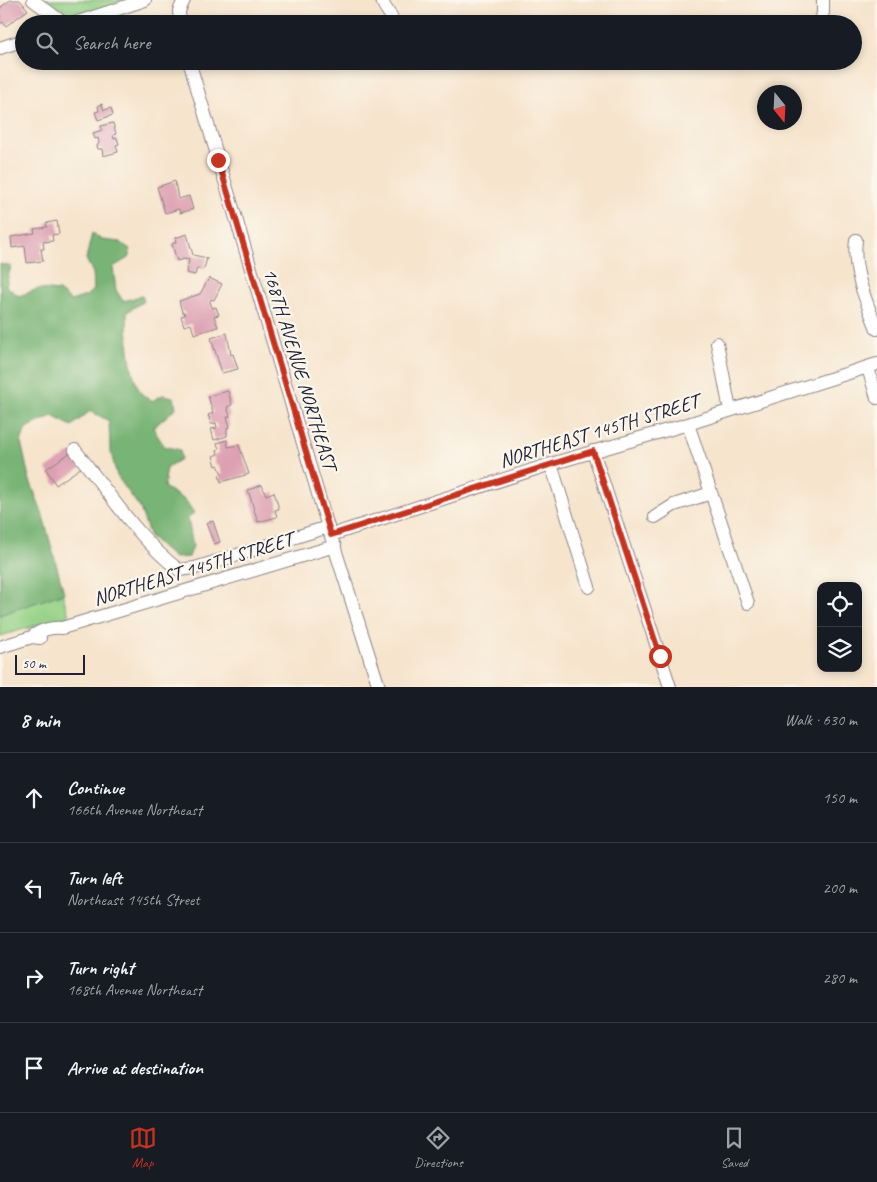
<!DOCTYPE html>
<html lang="en">
<head>
<meta charset="utf-8">
<style>
  :root { --surface:#171b24; --page:#242831; --text:#f1f3f6; --muted:#9ea1a6; --line:#363941; --accent:#c8321e }
  body { margin:0; font-family:Caveat,sans-serif; background:var(--page); color:var(--text) }
  .controls { position:absolute; right:15px; bottom:15px; display:grid; overflow:hidden; border-radius:10px; box-shadow:0 2px 8px #0003 }
  .controls button { width:45px; height:45px; display:grid; place-items:center; padding:0; border:0; border-bottom:1px solid var(--line); background:var(--surface); color:var(--text); font:25px sans-serif }
  .compass { position:absolute; left:757px; top:85px; width:45px; height:45px; border-radius:50%; background:var(--surface); box-shadow:0 2px 8px #0003; rotate:162deg }
  .scale { position:absolute; left:15px; bottom:12px; width:70px; box-sizing:border-box; padding-left:5px; border:2px solid #22223b; border-top:0; font-size:14px; line-height:18px; white-space:nowrap; color:#22223b; -webkit-text-stroke:4px #fbf7ec; paint-order:stroke }
  .stop { position:absolute; width:15px; height:15px; margin:-11px; border:4px solid #c8321e; border-radius:50%; background:#fff }
  .stop.end { background:#c8321e; border-color:#fff; box-shadow:0 1px 5px #0008 }
  .list { margin:0; padding:0; list-style:none }
  h2 { display:flex; justify-content:space-between; align-items:center; height:65px; margin:0; padding:0 20px; font-size:21px }
  h2 small { font-size:16px; font-weight:400; color:var(--muted) }
  .list li { display:grid; grid-template-columns:32px 1fr auto; gap:15px; align-items:center; box-sizing:border-box; height:90px; padding:0 20px; border-top:1px solid var(--line) }
  .list b { display:block; font-size:19px; white-space:nowrap }
  .list p { margin:0; font-size:16px; white-space:nowrap; color:var(--muted) }
  .list em { font-size:16px; font-style:normal; color:var(--muted) }
  .icon { flex:none; width:28px; height:28px; fill:none; stroke:currentColor; stroke-width:2; stroke-linecap:round; stroke-linejoin:round }
  .map { position:relative; flex:none; width:877px; height:687px; overflow:hidden }
  .search { position:absolute; background:var(--surface); box-shadow:0 2px 8px #0003; left:15px; right:15px; top:15px; height:55px; display:flex; align-items:center; gap:12px; box-sizing:border-box; padding:0 18px; border-radius:28px; color:var(--muted); font-size:19px }
  .sheet { height:425px; background:var(--surface) }
  nav { display:flex; justify-content:space-around; align-items:center; box-sizing:border-box; height:70px; border-top:1px solid var(--line); background:var(--surface); font-size:14px; color:var(--muted) }
  nav a { display:grid; justify-items:center; gap:2px }
  nav .on { color:var(--accent) }
  .map>svg:first-child { display:block }
  .green { fill:#96d287; stroke:#5c7a61 }
  .forest { fill:#78b474; stroke:#4d6b58 }
  .building { fill:#dd9fb2 }
  .lines { fill:none; stroke-linecap:round; stroke-linejoin:round }
  .minor-casing { stroke:#8c8384; stroke-width:14 }
  .minor { stroke:#fff; stroke-width:12 }
  .route { stroke:#c8321e; stroke-width:6 }
  .labels { text-anchor:middle; dominant-baseline:central; stroke-width:4.5; stroke-linejoin:round; paint-order:stroke }
  .street-label { font-size:20px; fill:#22223b; stroke:#fbf7ec }
</style>
</head>
<body>
<div class="map">
<svg width="877" height="687" viewBox="0 0 877 687">
  <rect width="100%" height="100%" fill="#fbf7ec"/>
  <filter id="ink" filterUnits="userSpaceOnUse"><feTurbulence type="fractalNoise" baseFrequency=".02" numOctaves="2"/><feDisplacementMap in="SourceGraphic" scale="10" xChannelSelector="R" yChannelSelector="G"/><feConvolveMatrix kernelMatrix="1 2 1 2 8 2 1 2 1" color-interpolation-filters="sRGB"/></filter>
  <filter id="wash" filterUnits="userSpaceOnUse"><feTurbulence type="fractalNoise" baseFrequency=".0096" numOctaves="4" result="noise"/><feDisplacementMap in="SourceGraphic" scale="20" xChannelSelector="R" yChannelSelector="G"/><feGaussianBlur stdDeviation="1.12" result="paint"/><feColorMatrix in="noise" values="0 0 0 0 0 0 0 0 0 0 0 0 0 0 0 0 0 1.4 0 .05"/><feComposite in="paint" operator="in"/></filter>
  <g filter="url(#wash)">
    <rect width="100%" height="100%" fill="#f6e4cc"/>
    <path class="green" d="M45,0h90l-65,21z
      M0,387l69,229 -69,20z"/>
    <path class="forest" d="M92,233l10,7 18,2 10,7v8l-17,10 3,23 7,11 19,-5 2,5 -17,11c0,21 2,66 15,82 3,3 7,5 10,7l11,-6 11,2 2,11 -23,20 11,18 16,4 1,9 -14,8 -3,20 22,14 8,12 -6,6 5,27 -4,11 -15,1 -24,-21 -10,-29 -23,-32 -7,-27 -1,-28 -19,-10 -18,15 -20,-10 -26,12 -5,14 8,36 13,34 22,81 -64,22v-351l11,2 -5,20 13,10 19,-7 21,2 12,10 15,-5 8,-7 -1,-16 -7,-14z"/>
    <g id="blocks">
      <path class="building" d="M10,0h10l8,10 -22,16 -3,-4 -3,2v-16z
        M102,104l2,6 7,-2 2,7 -15,5 -3,-8 4,-1 -1,-5z
        M113,123l3,11 -3,1 1,4 3,-1 2,6 -3,1 2,7 -15,4 -1,-7h-4l-1,-3 2,-3 -1,-5 -3,1 -2,-6 9,-3 -1,-4z
        M175,181l3,18 11,-3 4,13 -13,4 -1,-4 -14,4 -8,-26z
        M57,221l2,13 -7,1 1,6 -10,1 1,7h-3l2,12 -16,2 -2,-17 -13,2 -1,-11 24,-4 -1,-4 13,-2 -1,-4z
        M187,234l6,21 14,3 -3,11 -7,-1 -2,7 -9,-2 3,-13 -5,-1 -7,2 -5,-17 4,-2 -1,-4z
        M209,278l13,6 -8,16 -3,-1 -1,2 2,7 4,-1 3,8 -5,1 4,11 -24,7 -3,-10 -7,2 -3,-10 4,-1 -1,-3h-2l-3,-11 21,-7z
        M227,333l4,22 2,-1 5,15 -16,4 -11,-35z
        M228,391l4,14 -5,2 3,9 -3,1 3,10 -3,1v8l-13,4 -3,-11 6,-1 -1,-5 -5,1 -3,-9 5,-2 -5,-17z
        M227,440l1,7 11,-2 10,29 -28,8 -2,-7 3,-1 -4,-9 -2,1 -3,-10 5,-2 -1,-4 2,-1 -2,-6z
        M71,452l11,15 -26,18 -10,-16z
        M262,485l4,10 8,-3 5,17 -4,1 2,7 -19,5 -10,-32z
        M213,521l7,21 -6,2 -8,-21z"/>
    </g>
  </g>
  <g filter="url(#ink)">
    <use href="#blocks" fill-opacity="0" stroke="#8c8384" stroke-width="1"/>
    <g class="lines">
      <g class="minor-casing">
        <path id="minor" d="M33,0l32,24
          M382,0c2,10 11,14 11,24
          M821,23l2,-11v-12
          M72,24l73,-24
          M180,24l-1,-13 5,-11
          M0,48l24,-8
          M189,61l139,466 51,160
          M856,240c-4,30 10,61 21,89
          M717,343l13,67
          M868,368l9,30
          M688,424l60,179
          M75,450c31,39 64,90 104,120l16,-2 133,-41
          M593,451l77,236
          M551,464l38,123
          M655,517l19,-12 37,-12
          M331,535l220,-71 137,-40 189,-60
          M32,637c7,-7 20,-10 30,-9l273,-82
          M0,647l32,-10 8,1"/>
      </g>
      <use href="#minor" class="minor"/>
    </g>
  </g>
  <g class="lines" filter="url(#ink)">
    <path class="route" d="M218,160l113,375 262,-84 67,205"/>
  </g>
  <g class="labels">
    <g class="street-label">
      <text transform="translate(300 369) rotate(73)">168TH AVENUE NORTHEAST</text>
      <text transform="translate(599 431) rotate(-17)">NORTHEAST 145TH STREET</text>
      <text transform="translate(193 569) rotate(-17)">NORTHEAST 145TH STREET</text>
    </g>
  </g>
</svg>
<div class="controls">
<button><svg class="icon" aria-label="locate" viewBox="0 0 24 24"><circle cx="12" cy="12" r="6"/><path d="M12 2v4M12 18v4M2 12h4M18 12h4"/></svg></button>
<button><svg class="icon" aria-label="layers" viewBox="0 0 24 24"><path d="M12 4l9 5-9 5-9-5zM3 14l9 5 9-5"/></svg></button>
</div>
<svg class="compass" viewBox="-18 -18 36 36"><path d="M0-13l5 13h-10z" fill="#e53935"/><path d="M0 13l5-13h-10z" fill="#9ea1a6"/></svg>
<div class="scale">50 m</div>
<div class="stop" style="left:660px;top:656px"></div>
<div class="stop end" style="left:218px;top:160px"></div>
<div class="search"><svg class="icon" aria-label="search" viewBox="0 0 24 24"><circle cx="10" cy="10" r="6"/><path d="M15 15l6 6"/></svg>Search here</div>
</div>
<section class="sheet">
<h2>8 min<small>Walk · 630 m</small></h2>
<ul class="list">
<li><svg class="icon" aria-label="ahead" viewBox="0 0 24 24"><path d="M12 20V5M6 11l6-6 6 6"/></svg><div><b>Continue</b><p>166th Avenue Northeast</p></div><em>150 m</em></li>
<li><svg class="icon" aria-label="left" viewBox="0 0 24 24"><path d="M17 20v-9H6M10 6l-5 5 5 5"/></svg><div><b>Turn left</b><p>Northeast 145th Street</p></div><em>200 m</em></li>
<li><svg class="icon" aria-label="right" viewBox="0 0 24 24"><path d="M7 20v-9h11M14 6l5 5-5 5"/></svg><div><b>Turn right</b><p>168th Avenue Northeast</p></div><em>280 m</em></li>
<li><svg class="icon" aria-label="arrive" viewBox="0 0 24 24"><path d="M6 21V4h12l-3 4 3 4H6"/></svg><div><b>Arrive at destination</b></div></li>
</ul>
</section>
<nav>
<a class="on"><svg class="icon" aria-label="map" viewBox="0 0 24 24"><path d="M3 6l6-2 6 2 6-2v14l-6 2-6-2-6 2zM9 4v14M15 6v14"/></svg>Map</a>
<a><svg class="icon" aria-label="directions" viewBox="0 0 24 24"><path d="M12 3l9 9-9 9-9-9zM9 14v-3h6M13 9l2 2-2 2"/></svg>Directions</a>
<a><svg class="icon" aria-label="saved" viewBox="0 0 24 24"><path d="M7 4h10v16l-5-4-5 4z"/></svg>Saved</a>
</nav>
</body>
</html>
